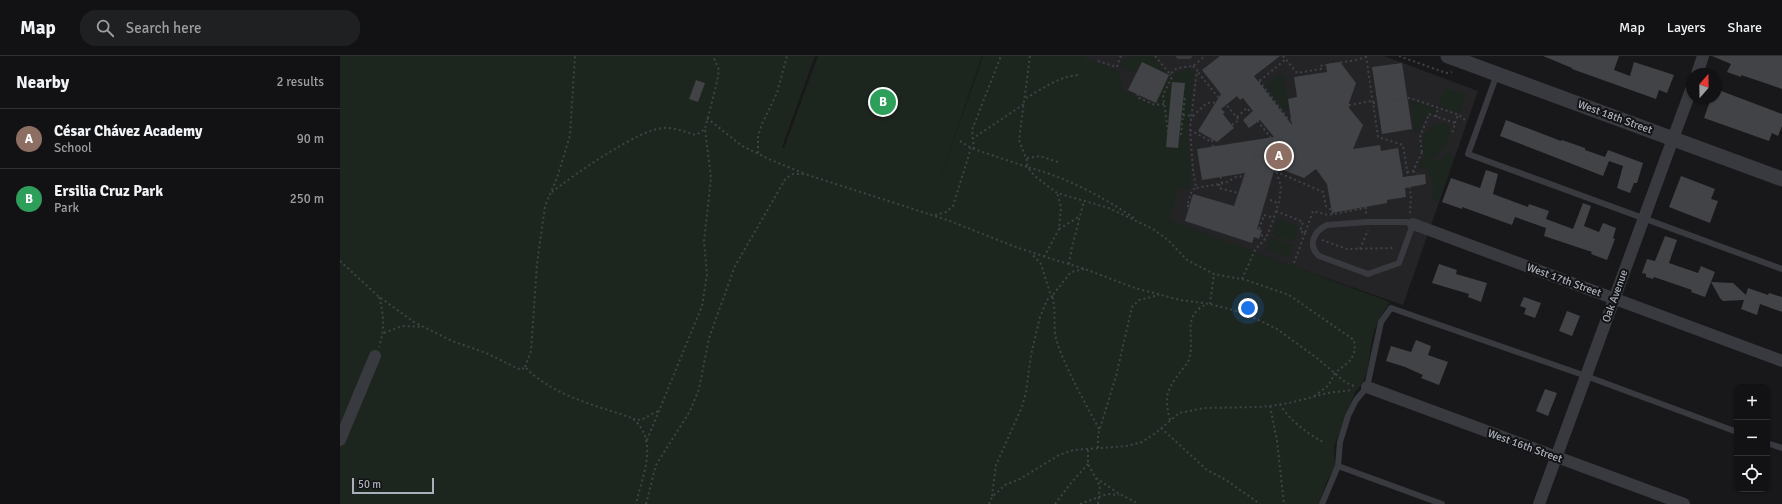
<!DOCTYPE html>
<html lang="en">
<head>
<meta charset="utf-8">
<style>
  :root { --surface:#121214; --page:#1f2022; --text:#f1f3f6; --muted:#9c9ea0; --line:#313234; --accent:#ea580c }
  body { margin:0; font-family:Signika,sans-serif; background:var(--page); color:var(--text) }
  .controls { position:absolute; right:12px; bottom:12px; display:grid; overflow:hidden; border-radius:8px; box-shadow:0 1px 3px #0004 }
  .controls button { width:36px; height:36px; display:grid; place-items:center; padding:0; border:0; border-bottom:1px solid var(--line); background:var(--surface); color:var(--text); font:20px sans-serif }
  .compass { position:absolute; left:1346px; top:12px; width:36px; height:36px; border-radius:50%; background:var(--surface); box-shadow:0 1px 3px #0004; rotate:20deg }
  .scale { position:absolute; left:12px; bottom:10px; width:82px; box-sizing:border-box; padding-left:4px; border:2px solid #aab0bb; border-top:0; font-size:11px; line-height:14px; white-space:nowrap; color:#aab0bb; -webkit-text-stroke:3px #131315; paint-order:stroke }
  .you { position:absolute; left:908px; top:252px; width:14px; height:14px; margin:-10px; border:3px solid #fff; border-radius:50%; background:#1a73e8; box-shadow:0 0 0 6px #1a73e833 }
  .badge { display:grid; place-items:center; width:26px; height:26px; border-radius:50%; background:var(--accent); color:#fff; font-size:13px; font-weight:700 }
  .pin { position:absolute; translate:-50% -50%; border:2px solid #fff; box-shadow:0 1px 4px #0006 }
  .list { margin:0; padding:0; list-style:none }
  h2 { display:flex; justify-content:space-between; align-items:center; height:52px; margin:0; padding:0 16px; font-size:17px }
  h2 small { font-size:13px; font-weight:400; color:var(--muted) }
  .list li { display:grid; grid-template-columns:26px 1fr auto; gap:12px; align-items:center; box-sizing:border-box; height:60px; padding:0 16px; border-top:1px solid var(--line) }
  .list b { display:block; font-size:15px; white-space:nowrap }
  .list p { margin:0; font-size:13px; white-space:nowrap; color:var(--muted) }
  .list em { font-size:13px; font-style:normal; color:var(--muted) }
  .icon { flex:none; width:22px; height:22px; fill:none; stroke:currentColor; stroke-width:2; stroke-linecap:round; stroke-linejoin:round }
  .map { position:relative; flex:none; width:1442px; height:448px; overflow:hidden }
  header { display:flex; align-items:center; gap:24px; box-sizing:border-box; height:56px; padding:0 20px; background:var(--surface); border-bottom:1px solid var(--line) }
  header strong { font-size:19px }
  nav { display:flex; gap:22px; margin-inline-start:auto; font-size:14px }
  .search { width:280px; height:36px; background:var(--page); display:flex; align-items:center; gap:10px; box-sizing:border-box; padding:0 14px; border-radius:16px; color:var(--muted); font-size:15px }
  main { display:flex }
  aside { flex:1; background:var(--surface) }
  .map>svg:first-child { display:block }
  .built { fill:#242427 }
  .green { fill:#1d261e }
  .building { fill:#424347 }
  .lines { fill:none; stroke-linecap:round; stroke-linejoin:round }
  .path { stroke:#3f4247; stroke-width:2; stroke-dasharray:2 3; stroke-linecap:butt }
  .service { stroke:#393a3f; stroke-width:6 }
  .minor { stroke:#393a3f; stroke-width:12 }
  .tertiary { stroke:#393a3f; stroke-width:15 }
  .labels { text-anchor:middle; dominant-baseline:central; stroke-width:4; stroke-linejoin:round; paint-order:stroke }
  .street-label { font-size:11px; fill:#aab0bb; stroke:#131315 }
</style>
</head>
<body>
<header>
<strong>Map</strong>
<div class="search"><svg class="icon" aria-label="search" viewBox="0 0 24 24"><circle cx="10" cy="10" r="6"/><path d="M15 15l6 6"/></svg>Search here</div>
<nav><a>Map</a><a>Layers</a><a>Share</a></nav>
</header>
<main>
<aside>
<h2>Nearby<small>2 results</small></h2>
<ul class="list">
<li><span class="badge" style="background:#8d6e63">A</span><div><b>César Chávez Academy</b><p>School</p></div><em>90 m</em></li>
<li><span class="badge" style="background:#2e9e5b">B</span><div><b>Ersilia Cruz Park</b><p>Park</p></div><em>250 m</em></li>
</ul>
</aside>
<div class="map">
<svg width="1442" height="448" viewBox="0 0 1442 448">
  <rect width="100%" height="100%" fill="#18181a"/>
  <path class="built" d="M731,0h313l94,35 -75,214 -242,-85z"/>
  <path class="green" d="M0,0h475l-33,91 2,1 34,-92h164l-49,144 50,-144h101v2l34,13 6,19 26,15 22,-31 18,-6 4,4 -6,60 3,48 -4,10 -8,-2 -9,28 4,6 216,80c-7,11 -14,21 -17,34 -5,19 -2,41 -18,56l-21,54 1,21 -8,14 -8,23h-979z
    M792,0h21l13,17 -25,-11 -6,11 -15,-6 2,-8z
    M940,18l4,4 5,31 -4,2 -19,-25z
    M1105,32l21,7 -6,18 -22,-7z
    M1070,44l27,9 -2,6 -7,-3 -9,21h-4z
    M1103,67c18,6 -2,30 -10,36l6,3 2,-1c3,-4 5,-7 11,-7l2,4 -15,43 -5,-1 -2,-3 2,-7 -6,-21 -8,-1 -2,-4 3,-5 4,-2 -3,-6 1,-16 10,-9z
    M938,163l21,8 -5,15 -22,-8z
    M931,181l22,8 -4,12 -23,-8z"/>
  <path class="building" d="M880,0h60l-26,20 38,49 -4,-26 9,-2 -3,-20 33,-5 -1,-8 14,-2 16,21 -7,20v5l14,17 -10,24 27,-4 1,6 17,-3 5,29 22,-3 1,10 -21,4 1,9 -19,3v3l-55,10 -5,-29 -11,-15 -12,9 -29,-11 -18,62 5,1 -3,9 -5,-2 -2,6 -67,-22 8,-27 41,12 11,-33 -43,7 -5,-31 77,-12 -14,-17 -11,8 -6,-8 10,-9 -10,-13 -3,2 -3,-4 -16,13 4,3 -2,2 11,14 -17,14 -19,-11 23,-37 -19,-24z
    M1203,0h76l-5,14 16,6 4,-14 40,13 -7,18 -8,-3 -3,9 -84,-30v-1z
    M1372,0h70v33l-20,-7 -21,-7v2l-14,-5 4,-8z
    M802,6l27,13 -13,28 -28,-13z
    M1062,7l10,66 -30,5 -10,-67z
    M356,24l9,3 -7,19 -9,-3z
    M832,26l13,1 -7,65 -12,-1z
    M1376,33l66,25v12l-4,10 -6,-3 -3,8 -65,-23 7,-20h5z
    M1166,64l55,21 1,-1 23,8v2l20,7 3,-7 35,13 -6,20h-3l-4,10 -13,-5 6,-22 -14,-5 -6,15 -103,-40z
    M1146,114l12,4 -5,20 35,13 1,-3 20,7 -3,8 27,10 10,-26 8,3 -7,20 15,6 4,-9 13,5 -3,10 2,1 -8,21 -16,-6 1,-2 -48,-16 2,-8 -31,-11 -3,8 -50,-18v2l-20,-7 9,-24 29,10z
    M1341,120l34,13 -4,10 7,2 -8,22 -41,-16z
    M1325,180l12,4 -8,23 29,10 3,-7 14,6 -4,10 22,1 13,12 2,-7 20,7 1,-2 13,4v15l-22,-8 -3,11 -16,-6 3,-9 -21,1 -3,-3 -9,-16 -6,15 -14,-5 1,-2 -38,-13 -1,2 -7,-2v-3l-4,-1 5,-14 8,2z
    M1099,208l18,6 -1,4 31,9 -6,19 -13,-5 1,-3 -37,-11z
    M1184,241l17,6 -6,15 -11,-4 2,-6 -6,-2z
    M1227,255l13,5 -8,20 -13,-5z
    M1076,284l15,6 -3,9 20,7 -9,23 -18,-7 2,-3 -18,-8 -19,-6 5,-15 20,6z
    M1205,333l12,4 -9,23 -12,-5z"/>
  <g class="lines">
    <path class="path" d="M690,0l-11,84 8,21v6c38,10 75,29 107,51
      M815,0l15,18 7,-6 16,-2 12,-10
      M943,0l14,17 24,-4 -1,-3 36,-6 9,-3
      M1026,0l12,81 25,8 8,51 -1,17
      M1059,0l47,17 6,-1
      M758,5l19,6 3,-10 2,-1
      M853,10l4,4 -7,58 3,42 3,18 29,-5 11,-6 41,-6
      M919,25l29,38 9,2
      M912,31l34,-28
      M798,38l-1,3 18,8 9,-1
      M686,42c16,-9 35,-23 54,-23
      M1033,47l37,-5 49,17 7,6
      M1009,49l23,-4
      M843,59l10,1 14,-13 15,-1 -25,-31
      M897,61l10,-9 24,30 6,34 46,20 3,14 5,4 1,5
      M1096,61l2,-9
      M367,62l35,28 29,14 32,13
      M1115,67l3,-8
      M850,74l20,11 29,-21 -15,-18h-2
      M828,76l-5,-37 9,-18 -2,-3
      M841,79l4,-40
      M632,83l52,-35
      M872,84l4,26h3l3,18
      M620,85l11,7 56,19 9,10 21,16 52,15 44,21 16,12 18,19 27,14 32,6 43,15 65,45 1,10 -4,10 -16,13 -7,13 -15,11
      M634,93l-2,-19 29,-74
      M1082,96l-2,-15 9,-23 26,9 -3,11
      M418,97v-17l4,-12 15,-31 10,-37
      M914,97l1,7
      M915,100l16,-2 2,9h2
      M874,101h4l1,9
      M687,102l13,-2 18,6
      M1073,115l5,3
      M1067,116l6,-1 9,-19
      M879,128v4l19,5
      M212,136c20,-16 87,-63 111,-64 11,-1 22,4 33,7l9,-6 12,-47 2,-12 -6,-14
      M930,144l8,3
      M849,150h-2l5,-16 4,-2
      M900,152l2,-5
      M936,155l27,11 -3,9 5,2 8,-22 15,4 38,-7v6
      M595,159l11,-3 7,-6 18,-58
      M719,173l21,-13
      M919,173l5,-14 10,3
      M921,179l5,2
      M982,184l25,9 48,-1
      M1020,193l8,-19
      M704,201l15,-28 2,-22 -4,-14
      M0,205l38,35 36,26 38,19 34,12 35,17 4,-3c28,29 70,38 107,51 28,22 10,58 4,86
      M954,207l11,-30 1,1
      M729,208l3,-17 12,-46
      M744,213l-13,3 -19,24c5,15 0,31 5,46 10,30 28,60 43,89
      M902,223l13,-29 11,-12 6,-15 7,-21 2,-15 -4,-14
      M39,241c5,18 6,32 0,50
      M870,248l4,-30
      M44,277l18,-7 21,1
      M185,311l6,-16 6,-87 8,-58 12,-28 13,-43 5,-79
      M940,348c8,15 28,30 43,38
      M930,350l7,35 7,63
      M293,363l8,1 17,-9
      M830,364c-6,-24 -4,-29 11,-49 3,-4 7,-8 8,-12 7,-22 -9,-43 18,-55
      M821,372l46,42 19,10 34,24
      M307,384l55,-134 5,-31 -3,-34 7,-63 -6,-49
      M758,392v-13l18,-59 16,-69 7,-7 20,-5
      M748,394v14l12,22 -2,18
      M756,422l22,15 21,11
      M652,440l4,-31 26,-58 4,-15 5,-37 9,-38 7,-17 5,-4 -2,-3 -9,-29 -10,-11
      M306,448l10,-39 34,-54 9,-22 10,-51 26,-72 51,-88 7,-4h12l145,47 63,25 42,14 27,8 53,20 45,12 30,4 34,9 33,16 40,29 28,24 11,5
      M649,448l3,-7 13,-12 15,-6 39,-24 15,-5 53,-4 15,-4 15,-10 22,-19 25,-5 53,-1 13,-1 19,-3 39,-10 24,-3
      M715,448l16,-21 17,-19
      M740,448l27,-10 12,1"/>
    <path class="service" d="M839,0h10
      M1157,18l-29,80 314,115
      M1027,166h40l6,2 -14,39 -31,11 -49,-18c-12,-11 -5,-25 8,-31z
      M1427,387l15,5
      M998,410l104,38
      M982,448l16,-38 2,-24 8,-26 8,-16 11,-13 14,-65 10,-14 195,68 151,56"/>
    <path class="minor" d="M1357,18l6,-18
      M1073,168l369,137
      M1027,331l317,117
      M0,384l35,-84
      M1199,448l153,-417"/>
    <path class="tertiary" d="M1108,0l334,123"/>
  </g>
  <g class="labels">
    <g class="street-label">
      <text transform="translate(1275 61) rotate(20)">West 18th Street</text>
      <text transform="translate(1224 224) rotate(20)">West 17th Street</text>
      <text transform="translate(1275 240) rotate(-70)">Oak Avenue</text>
      <text transform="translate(1185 390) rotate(20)">West 16th Street</text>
    </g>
  </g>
</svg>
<div class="controls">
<button>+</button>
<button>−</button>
<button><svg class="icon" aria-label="locate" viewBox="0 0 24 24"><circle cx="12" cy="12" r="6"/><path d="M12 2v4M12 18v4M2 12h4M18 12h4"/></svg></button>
</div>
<svg class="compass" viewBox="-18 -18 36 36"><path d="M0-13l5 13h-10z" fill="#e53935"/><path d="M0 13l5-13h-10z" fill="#9c9ea0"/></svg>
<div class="scale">50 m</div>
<div class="you"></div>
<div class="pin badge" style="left:939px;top:100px;background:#8d6e63">A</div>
<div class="pin badge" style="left:543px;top:46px;background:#2e9e5b">B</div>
</div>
</main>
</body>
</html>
